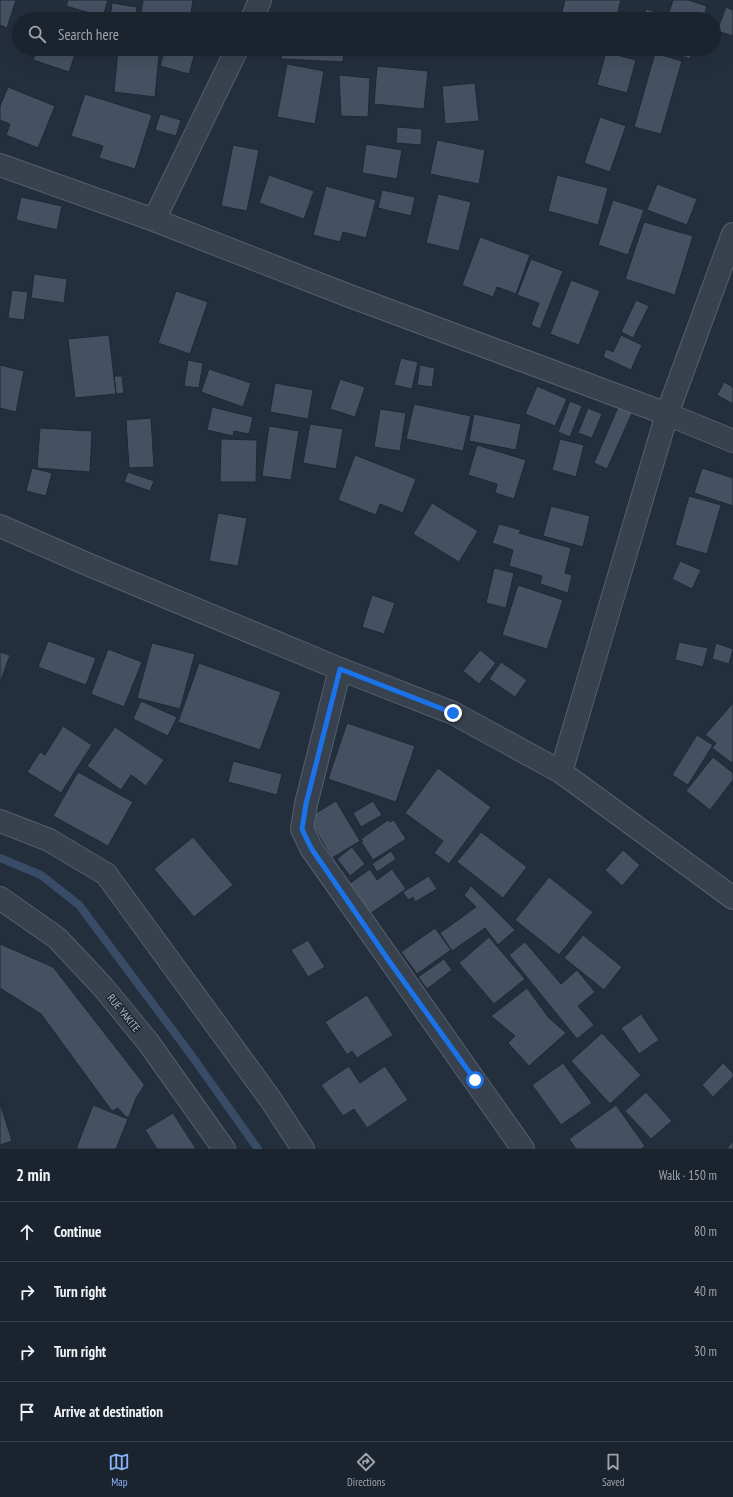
<!DOCTYPE html>
<html lang="en">
<head>
<meta charset="utf-8">
<style>
  :root { --surface:#1b232e; --page:#282f3a; --text:#f1f3f6; --muted:#a0a4aa; --line:#39404a; --accent:#8ab4f8 }
  body { margin:0; font-family:"PT Sans Narrow",sans-serif; background:var(--page); color:var(--text) }
  .stop { position:absolute; width:12px; height:12px; margin:-9px; border:3px solid #1a73e8; border-radius:50%; background:#fff }
  .stop.end { background:#1a73e8; border-color:#fff; box-shadow:0 1px 4px #0008 }
  .list { margin:0; padding:0; list-style:none }
  h2 { display:flex; justify-content:space-between; align-items:center; height:52px; margin:0; padding:0 16px; font-size:17px }
  h2 small { font-size:13px; font-weight:400; color:var(--muted) }
  .list li { display:grid; grid-template-columns:26px 1fr auto; gap:12px; align-items:center; box-sizing:border-box; height:60px; padding:0 16px; border-top:1px solid var(--line) }
  .list b { display:block; font-size:15px; white-space:nowrap }
  .list em { font-size:13px; font-style:normal; color:var(--muted) }
  .icon { flex:none; width:22px; height:22px; fill:none; stroke:currentColor; stroke-width:2; stroke-linecap:round; stroke-linejoin:round }
  .map { position:relative; flex:none; width:733px; height:1149px; overflow:hidden }
  .search { position:absolute; background:var(--surface); box-shadow:0 4px 16px #0002; left:12px; right:12px; top:12px; height:44px; display:flex; align-items:center; gap:10px; box-sizing:border-box; padding:0 14px; border-radius:22px; color:var(--muted); font-size:15px }
  .sheet { height:292px; background:var(--surface) }
  nav { display:flex; justify-content:space-around; align-items:center; box-sizing:border-box; height:56px; border-top:1px solid var(--line); background:var(--surface); font-size:11px; color:var(--muted) }
  nav a { display:grid; justify-items:center; gap:2px }
  nav .on { color:var(--accent) }
  .map>svg:first-child { display:block }
  .lines { fill:none; stroke-linecap:round; stroke-linejoin:round }
  .stream { stroke:#394c67; stroke-width:8 }
  .building { fill:#455162; stroke:#1f2835 }
  .minor-casing { stroke:#565f6c; stroke-width:24 }
  .tertiary-casing { stroke:#565f6c; stroke-width:24 }
  .minor { stroke:#38414e; stroke-width:22 }
  .tertiary { stroke:#38414e; stroke-width:22 }
  .route { stroke:#1a73e8; stroke-width:5 }
  .labels { text-anchor:middle; dominant-baseline:central; stroke-width:3; stroke-linejoin:round; paint-order:stroke }
  .street-label { font-size:11px; fill:#b4bcc9; stroke:#1d2633 }
</style>
</head>
<body>
<div class="map">
<svg width="733" height="1149" viewBox="0 0 733 1149">
  <rect width="100%" height="100%" fill="#242f3e"/>
  <g class="lines">
    <path class="stream" d="M0,858l41,17 38,30 110,147 69,97"/>
  </g>
  <path class="building" d="M0,0h16l-9,28 -7,-3z
    M68,0h40l-5,17 -37,-11z
    M143,0h50l-3,19h-50z
    M565,0h56l-5,19h-56z
    M673,0h15l19,6 -4,13h-36z
    M112,3l25,4 -2,12h-25z
    M726,7l7,3v26l-16,-5z
    M646,9l18,5 -1,5h-20z
    M418,15l27,4h-27z
    M37,49h40l-8,23 -36,-12z
    M165,49h31l-7,25 -29,-8z
    M282,49h62l-1,13 -62,-3z
    M660,49h33l-3,10z
    M118,50l41,4 -4,43 -41,-5z
    M606,52l30,8 -9,33 -30,-8z
    M655,53l27,8 -21,73 -27,-7z
    M287,64l37,7 -9,53 -38,-7z
    M377,66l51,5 -4,38 -50,-5z
    M339,75l31,3 -2,39 -27,-1z
    M475,83l4,38 -34,3 -3,-38z
    M8,87l47,19 -17,42 -32,-13 4,-11 -10,-4v-14z
    M85,94l67,21 -17,54 -36,-11 4,-12 -32,-10z
    M160,114l21,6 -5,16 -21,-6z
    M600,117l26,9 -16,46 -26,-9z
    M397,127l25,2 -1,16 -25,-2z
    M437,140l48,10 -6,34 -49,-10z
    M366,144l36,6 -5,29 -35,-6z
    M233,145l26,5 -12,61 -26,-5z
    M269,175l45,16 -10,28 -45,-16z
    M557,175l51,13 -10,37 -50,-14z
    M657,184l40,15 -10,26 -40,-15z
    M326,186l50,14 -10,38 -23,-6 -3,10 -27,-7z
    M382,190l33,7 -4,19 -33,-8z
    M438,194l33,8 -12,49 -33,-8z
    M21,197l41,9 -5,24 -41,-10z
    M613,200l31,10 -16,45 -30,-10z
    M644,222l49,14 -18,59 -50,-16z
    M480,237l50,18 -14,39 -19,-7 -4,10 -31,-12z
    M531,259l32,12 -23,58 -9,-4 8,-22 -22,-8z
    M34,274l33,5 -3,24 -33,-5z
    M571,280l29,11 -21,54 -29,-11z
    M12,290l16,2 -4,28 -16,-2z
    M176,291l32,11 -18,52 -32,-11z
    M636,300l13,6 -16,32 -12,-6z
    M109,335l7,59 -41,4 -7,-59z
    M621,335l21,10 -11,25 -28,-13 3,-8 7,3z
    M401,358l17,4 -6,27 -18,-4z
    M188,360l15,3 -4,25 -15,-2z
    M0,365l24,6 -8,41 -16,-4z
    M420,365l15,3 -3,19 -15,-2z
    M209,369l42,14 -8,24 -42,-15z
    M114,376h8l2,17 -8,1z
    M340,379l25,8 -10,30 -25,-8z
    M724,382l9,5v17l-16,-9z
    M275,383l38,7 -5,29 -38,-7z
    M537,386l30,13 -12,27 -30,-12z
    M570,401l12,5 -12,31 -12,-5z
    M414,404l57,12 -8,35 -57,-12z
    M619,405l14,6 -26,58 -13,-6z
    M212,407l41,10 -4,17 -15,-3 -1,5 -26,-6z
    M588,408l14,6 -10,24 -14,-5z
    M380,409l26,4 -6,38 -26,-4z
    M474,414l47,10 -5,26 -47,-9z
    M151,418l3,49 -25,1 -3,-48z
    M310,424l33,5 -7,40 -33,-6z
    M269,426l30,5 -8,49 -29,-4z
    M40,428l52,3 -2,41 -53,-4z
    M221,439l36,1 -1,42h-36z
    M560,439l24,6 -8,32 -24,-7z
    M477,445l49,15 -12,39 -19,-6 2,-9 -29,-9z
    M355,455l61,24 -13,34 -23,-9 -4,11 -38,-15z
    M32,468l20,5 -6,23 -20,-5z
    M702,468l31,10v28l-39,-13z
    M128,472l26,9 -4,10 -26,-9z
    M689,496l32,9 -14,49 -32,-9z
    M432,503l46,28 -19,31 -46,-28z
    M551,506l39,10 -7,31 -40,-11z
    M218,513l29,5 -9,48 -29,-5z
    M499,524l22,6 -2,3 52,15 -6,25 7,2 -4,18 -28,-9 2,-8 -33,-10 4,-16 -21,-7z
    M680,561l21,9 -9,19 -20,-10z
    M494,568l20,5 -8,35 -20,-5z
    M518,585l45,15 -16,49 -45,-14z
    M372,595l23,8 -11,31 -22,-7z
    M48,641l48,17 -10,27 -48,-18z
    M679,642l29,6 -5,19 -28,-7z
    M152,643l43,11 -15,55 -43,-11z
    M716,643l17,6 -4,15 -17,-5z
    M108,649l34,13 -18,45 -33,-13z
    M480,650l16,13 -17,21 -16,-13z
    M0,652l10,3 -10,28z
    M501,662l26,18 -12,17 -26,-18z
    M199,663l82,29 -21,58 -82,-28z
    M141,701l36,16 -9,19 -35,-17z
    M733,703v59l-1,1 -20,-15 4,-5 -11,-8z
    M347,723l68,23 -19,56 -68,-23z
    M63,726l29,19 -31,48 -34,-21 13,-20 5,3z
    M115,727l49,33 -18,26 -15,-11 -10,15 -34,-24z
    M697,735l16,10 -25,40 -16,-10z
    M713,757l20,16v7l-23,30 -24,-19z
    M233,761l49,13 -5,21 -49,-13z
    M438,768l53,39 -42,57 -15,-11 9,-12 -38,-28z
    M78,772l55,30 -25,44 -55,-30z
    M336,801l24,40 -28,17 -24,-40z
    M373,801l9,14 -21,12 -8,-14z
    M388,820l2,2 4,-2 12,19 -33,21 -12,-18 2,-1 -2,-2z
    M481,832l46,35 -24,31 -46,-36z
    M193,837l40,48 -39,32 -40,-48z
    M352,847l13,17 -15,12 -13,-17z
    M623,850l17,15 -18,21 -17,-16z
    M391,851l5,8 -19,13 -5,-8z
    M370,869l7,11 15,-11 14,20 -36,25 -21,-30z
    M429,876l8,13 -22,13 -2,-5 -5,3 -5,-8z
    M549,877l44,35 -34,43 -44,-35z
    M471,886l44,44 -17,15 -13,-17 -33,23 -12,-18 36,-26 -12,-12z
    M435,928l16,22 -34,24 -16,-22z
    M583,935l39,32 -18,23 -40,-32z
    M489,937l36,42 -31,25 -35,-41z
    M308,940l17,27 -17,10 -17,-27z
    M525,942l36,42 16,-14 18,22 -17,14 16,19 -17,14 -68,-84z
    M0,944l53,23 91,117v2l-8,12 -7,19h-3l-8,-9 -6,3 -71,-97 -41,-26z
    M444,959l8,11 -25,19 -9,-12z
    M527,988l22,30 17,15 -37,33 -21,-23 7,-7 -24,-20z
    M367,995l26,40 -36,23 -5,-7 -5,4 -22,-33z
    M641,1014l18,26 -20,14 -18,-26z
    M602,1033l39,42 -31,29 -39,-43z
    M563,1063l29,40 -31,22 -29,-40z
    M723,1063l10,10v4l-20,20 -11,-12z
    M349,1066l11,17 25,-17 23,34 -41,28 -13,-19 -11,7 -22,-31z
    M646,1092l26,29 -21,18 -26,-28z
    M0,1103l12,38 -12,4z
    M93,1105l35,14 -12,30h-40z
    M616,1105l29,41 -4,3h-65l-7,-10z
    M173,1113l23,36h-39l-12,-19z
    M733,1140v9h-6z"/>
  <g class="lines">
    <g class="minor-casing">
      <path id="minor" d="M252,19l8,-19
        M0,165l154,55 193,75 320,119 66,27
        M154,220l83,-171
        M340,669l-34,135 -4,25 9,19 212,301
        M561,772l106,-358 66,-180
        M0,898l57,40 46,49 45,55 76,107"/>
    </g>
    <g class="tertiary-casing">
      <path id="tertiary" d="M0,526l94,41 246,102 113,44 108,59 172,126
        M0,821l49,19 57,34 165,226 32,49"/>
    </g>
    <use href="#minor" class="minor"/>
    <use href="#tertiary" class="tertiary"/>
  </g>
  <g class="lines">
    <path class="route" d="M453,713l-113,-44 -34,135 -4,25 9,19 78,113 86,119"/>
  </g>
  <g class="labels">
    <g class="street-label">
      <text transform="translate(124 1013) rotate(51)">RUE YAKITE</text>
    </g>
  </g>
</svg>
<div class="stop" style="left:475px;top:1080px"></div>
<div class="stop end" style="left:453px;top:713px"></div>
<div class="search"><svg class="icon" aria-label="search" viewBox="0 0 24 24"><circle cx="10" cy="10" r="6"/><path d="M15 15l6 6"/></svg>Search here</div>
</div>
<section class="sheet">
<h2>2 min<small>Walk · 150 m</small></h2>
<ul class="list">
<li><svg class="icon" aria-label="ahead" viewBox="0 0 24 24"><path d="M12 20V5M6 11l6-6 6 6"/></svg><div><b>Continue</b></div><em>80 m</em></li>
<li><svg class="icon" aria-label="right" viewBox="0 0 24 24"><path d="M7 20v-9h11M14 6l5 5-5 5"/></svg><div><b>Turn right</b></div><em>40 m</em></li>
<li><svg class="icon" aria-label="right" viewBox="0 0 24 24"><path d="M7 20v-9h11M14 6l5 5-5 5"/></svg><div><b>Turn right</b></div><em>30 m</em></li>
<li><svg class="icon" aria-label="arrive" viewBox="0 0 24 24"><path d="M6 21V4h12l-3 4 3 4H6"/></svg><div><b>Arrive at destination</b></div></li>
</ul>
</section>
<nav>
<a class="on"><svg class="icon" aria-label="map" viewBox="0 0 24 24"><path d="M3 6l6-2 6 2 6-2v14l-6 2-6-2-6 2zM9 4v14M15 6v14"/></svg>Map</a>
<a><svg class="icon" aria-label="directions" viewBox="0 0 24 24"><path d="M12 3l9 9-9 9-9-9zM9 14v-3h6M13 9l2 2-2 2"/></svg>Directions</a>
<a><svg class="icon" aria-label="saved" viewBox="0 0 24 24"><path d="M7 4h10v16l-5-4-5 4z"/></svg>Saved</a>
</nav>
</body>
</html>
